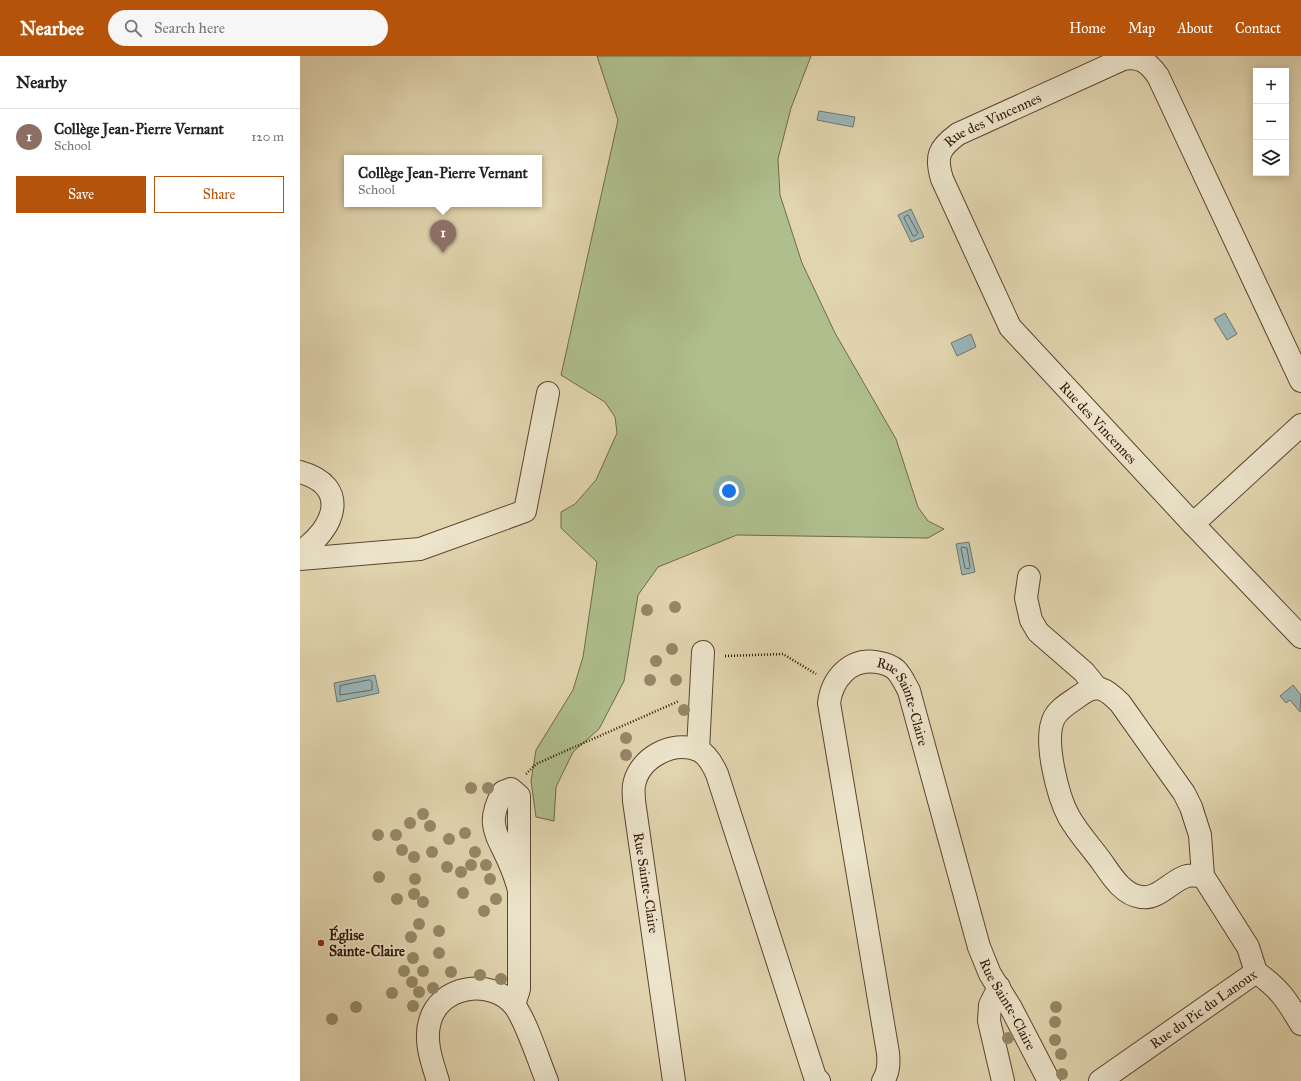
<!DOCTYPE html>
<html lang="en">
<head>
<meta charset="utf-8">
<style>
  :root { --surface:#fff; --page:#f6f6f6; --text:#222; --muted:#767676; --line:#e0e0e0; --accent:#b45309 }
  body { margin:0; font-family:"IM FELL Great Primer",serif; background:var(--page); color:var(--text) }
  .controls { position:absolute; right:12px; top:12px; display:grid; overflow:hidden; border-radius:0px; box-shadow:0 2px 10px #0003 }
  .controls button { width:36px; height:36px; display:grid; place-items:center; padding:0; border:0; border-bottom:1px solid var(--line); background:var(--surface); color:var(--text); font:20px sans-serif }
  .you { position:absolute; left:429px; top:435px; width:14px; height:14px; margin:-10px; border:3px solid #fff; border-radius:50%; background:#1a73e8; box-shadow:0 0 0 6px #1a73e833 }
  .badge { display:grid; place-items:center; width:26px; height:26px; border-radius:50%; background:var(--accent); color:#fff; font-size:13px; font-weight:700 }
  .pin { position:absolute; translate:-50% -33px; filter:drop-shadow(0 1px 2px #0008) }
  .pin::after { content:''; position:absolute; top:21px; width:14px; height:12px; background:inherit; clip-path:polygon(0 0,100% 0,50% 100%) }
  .popup { position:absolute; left:44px; top:99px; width:198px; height:52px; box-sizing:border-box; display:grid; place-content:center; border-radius:0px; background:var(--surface); filter:drop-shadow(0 1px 3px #0005); font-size:13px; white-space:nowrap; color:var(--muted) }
  .popup b { font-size:15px; color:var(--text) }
  .popup::after { content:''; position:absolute; left:50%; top:100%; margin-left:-8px; border:8px solid transparent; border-top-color:var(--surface) }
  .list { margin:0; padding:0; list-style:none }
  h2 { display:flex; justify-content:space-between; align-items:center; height:52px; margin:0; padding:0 16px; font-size:17px }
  h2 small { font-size:13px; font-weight:400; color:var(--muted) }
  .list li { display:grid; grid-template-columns:26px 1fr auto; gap:12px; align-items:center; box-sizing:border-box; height:56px; padding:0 16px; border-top:1px solid var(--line) }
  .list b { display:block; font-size:15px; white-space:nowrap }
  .list p { margin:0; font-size:13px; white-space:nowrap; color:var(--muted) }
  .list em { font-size:13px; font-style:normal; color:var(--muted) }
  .actions { display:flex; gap:8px; padding:12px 16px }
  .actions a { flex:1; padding:9px 0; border:1px solid var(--accent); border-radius:0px; text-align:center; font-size:14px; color:var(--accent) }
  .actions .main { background:var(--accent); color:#fff }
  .icon { flex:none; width:22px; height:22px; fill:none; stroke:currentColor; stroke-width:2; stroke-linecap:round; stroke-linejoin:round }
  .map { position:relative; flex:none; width:1001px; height:1025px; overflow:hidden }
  header { display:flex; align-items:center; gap:24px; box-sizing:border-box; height:56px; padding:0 20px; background:var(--accent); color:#fff }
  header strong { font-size:19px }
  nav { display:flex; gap:22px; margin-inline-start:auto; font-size:14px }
  .search { width:280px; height:36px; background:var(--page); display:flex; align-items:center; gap:10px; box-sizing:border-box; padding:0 14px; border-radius:22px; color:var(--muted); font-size:15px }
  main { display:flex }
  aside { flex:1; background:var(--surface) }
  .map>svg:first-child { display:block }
  .green { fill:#afbe8d; stroke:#71694a }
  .water { fill:#9ab6b7; stroke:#717570 }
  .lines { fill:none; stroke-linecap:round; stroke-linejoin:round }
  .shore { stroke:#66655e; stroke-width:1 }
  .minor-casing { stroke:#5e4430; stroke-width:24 }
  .path { stroke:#331406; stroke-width:2.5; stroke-dasharray:1 2; stroke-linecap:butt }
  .minor { stroke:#ece4cb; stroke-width:22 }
  .tree { fill:#968768 }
  .poi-dot { fill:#8f2418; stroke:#ece4cb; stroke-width:1.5 }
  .labels { text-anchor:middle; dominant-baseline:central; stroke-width:3; stroke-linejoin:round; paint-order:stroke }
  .street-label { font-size:14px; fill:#331406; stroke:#ece4cb }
  .poi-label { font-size:14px; font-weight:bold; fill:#331406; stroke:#ece4cb; text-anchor:start }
</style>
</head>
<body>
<header>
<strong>Nearbee</strong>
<div class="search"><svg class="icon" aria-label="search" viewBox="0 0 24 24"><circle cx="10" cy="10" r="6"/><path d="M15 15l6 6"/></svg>Search here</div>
<nav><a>Home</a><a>Map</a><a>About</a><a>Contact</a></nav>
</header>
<main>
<aside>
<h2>Nearby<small></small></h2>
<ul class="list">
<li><span class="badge" style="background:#8d6e63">1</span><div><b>Collège Jean-Pierre Vernant</b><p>School</p></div><em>120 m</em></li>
</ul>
<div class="actions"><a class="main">Save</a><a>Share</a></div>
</aside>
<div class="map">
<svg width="1001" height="1025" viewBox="0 0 1001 1025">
  <rect width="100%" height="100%" fill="#e1d5af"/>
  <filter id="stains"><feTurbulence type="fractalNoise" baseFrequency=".005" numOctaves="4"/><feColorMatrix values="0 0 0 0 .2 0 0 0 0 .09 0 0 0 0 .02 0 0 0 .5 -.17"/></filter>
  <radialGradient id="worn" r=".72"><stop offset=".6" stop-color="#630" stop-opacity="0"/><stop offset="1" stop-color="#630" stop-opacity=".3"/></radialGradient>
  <path class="green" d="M297,0h214l-20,52 -13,51 2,36 22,68 33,70 61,106 22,68 10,14 16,8 -16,9 -191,-3 -79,32 -20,28 -14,86 -25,48 -26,23 -17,35 -2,34 -18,-4 -5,-36 5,-31 37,-60 10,-33 14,-95 -36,-34v-16l14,-8 21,-24 21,-47 -2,-16 -10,-15 -44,-27 57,-255z"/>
  <path class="water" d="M519,55l36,6 -2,10 -36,-7z
    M611,153l13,28 -13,5 -13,-27z
    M925,257l12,21 -10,6 -13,-21z
    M671,278l5,13 -19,9 -6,-13z
    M669,486l6,30 -13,3 -6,-31z
    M75,619l4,18 -42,9 -3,-19z
    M993,629l8,10 -1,17 -10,-12 -4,3 -6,-7z"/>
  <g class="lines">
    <path class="shore" d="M608,159l10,18 -3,3h-2l-9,-18z
      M662,491l5,1 3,19 -1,2 -4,-1 -4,-19z
      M70,624l2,2v8l-32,5v-9z"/>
    <g class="minor-casing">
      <g id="minor">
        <path d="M1001,369l-108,99 108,113"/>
        <path d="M0,416c51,14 35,57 0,80"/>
        <path id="s1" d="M893,468l-183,-197 -68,-148c-7,-23 -3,-31 16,-45l165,-75c17,-3 25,3 35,17l143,305"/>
        <path d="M0,503l120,-10 105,-38 23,-118"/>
        <path d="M729,521l-3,21 5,22 7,12 46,40 13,16"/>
        <path d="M398,694l5,-98"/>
        <path d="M903,820c-5,0 -11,-1 -16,0 -15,4 -29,24 -46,21 -18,-2 -30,-22 -39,-35 -11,-15 -24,-29 -33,-45 -11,-20 -26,-77 -15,-99 5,-10 17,-16 25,-22 18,-14 27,-7 41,7l64,90 7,14 9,28 3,41 45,71 8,25"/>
        <path d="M956,916c24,17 30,27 45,52"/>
        <path d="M699,931l-9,18 -1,16 14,60"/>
        <path d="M214,949l5,-16v-193l-8,-7 -8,3c-20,35 -3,45 9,77 3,7 5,14 7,21"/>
        <path d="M138,1025c-6,-19 -14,-40 -8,-60 10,-36 61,-43 84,-16 12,15 25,57 33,76"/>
        <path d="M374,1025l-40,-280c0,-5 -1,-11 0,-16 5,-27 38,-45 64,-35 9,4 15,15 19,24l98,303 4,4"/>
        <path id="s2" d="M583,1025c6,-9 6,-18 5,-28l-59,-350c3,-24 21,-45 47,-41 7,1 15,3 20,8 6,6 9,14 13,21l70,256 11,27 21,34 38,73"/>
        <path id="s3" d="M800,1025l156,-109"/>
      </g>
    </g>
    <path class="path" d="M425,600l58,-2 33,20
      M226,718l10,-10 143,-63"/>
    <use href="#minor" class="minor"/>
  </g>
  <g class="tree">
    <circle cx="375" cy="551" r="6"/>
    <circle cx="347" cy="554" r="6"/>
    <circle cx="372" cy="593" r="6"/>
    <circle cx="356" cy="605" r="6"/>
    <circle cx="350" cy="624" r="6"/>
    <circle cx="376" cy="624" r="6"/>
    <circle cx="384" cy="654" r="6"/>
    <circle cx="326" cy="682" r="6"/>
    <circle cx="326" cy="699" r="6"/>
    <circle cx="171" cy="732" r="6"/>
    <circle cx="188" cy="732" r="6"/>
    <circle cx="123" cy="758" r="6"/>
    <circle cx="110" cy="767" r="6"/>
    <circle cx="130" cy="770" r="6"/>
    <circle cx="165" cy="777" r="6"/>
    <circle cx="78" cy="779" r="6"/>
    <circle cx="96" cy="779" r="6"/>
    <circle cx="149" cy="783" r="6"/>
    <circle cx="102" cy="794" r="6"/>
    <circle cx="132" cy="796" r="6"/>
    <circle cx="175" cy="796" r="6"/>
    <circle cx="114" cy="801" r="6"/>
    <circle cx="171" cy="809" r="6"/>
    <circle cx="186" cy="809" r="6"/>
    <circle cx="147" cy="811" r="6"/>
    <circle cx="161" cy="816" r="6"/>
    <circle cx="79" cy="821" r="6"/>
    <circle cx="115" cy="823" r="6"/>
    <circle cx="190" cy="823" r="6"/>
    <circle cx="163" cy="837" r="6"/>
    <circle cx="114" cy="838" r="6"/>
    <circle cx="97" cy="843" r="6"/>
    <circle cx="196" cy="843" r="6"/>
    <circle cx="123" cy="846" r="6"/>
    <circle cx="184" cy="855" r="6"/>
    <circle cx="119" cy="868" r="6"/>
    <circle cx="139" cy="875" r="6"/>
    <circle cx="111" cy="881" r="6"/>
    <circle cx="139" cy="897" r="6"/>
    <circle cx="113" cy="902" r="6"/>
    <circle cx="104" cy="915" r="6"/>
    <circle cx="123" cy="915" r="6"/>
    <circle cx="151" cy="916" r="6"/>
    <circle cx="180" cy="919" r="6"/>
    <circle cx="201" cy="923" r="6"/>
    <circle cx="112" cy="926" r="6"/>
    <circle cx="133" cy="932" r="6"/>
    <circle cx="119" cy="936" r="6"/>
    <circle cx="92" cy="937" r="6"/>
    <circle cx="113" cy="950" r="6"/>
    <circle cx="56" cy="951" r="6"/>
    <circle cx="756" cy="951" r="6"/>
    <circle cx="32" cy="963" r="6"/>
    <circle cx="755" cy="966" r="6"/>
    <circle cx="708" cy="982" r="6"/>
    <circle cx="755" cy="984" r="6"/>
    <circle cx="761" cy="998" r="6"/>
    <circle cx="762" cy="1018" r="6"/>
  </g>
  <circle class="poi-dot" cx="21" cy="887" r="4"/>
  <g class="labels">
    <g class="street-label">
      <text stroke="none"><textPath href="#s1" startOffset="522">Rue des Vincennes</textPath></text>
      <text transform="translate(798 367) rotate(47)">Rue des Vincennes</text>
      <text stroke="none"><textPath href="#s2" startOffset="506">Rue Sainte-Claire</textPath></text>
      <text transform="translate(346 827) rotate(81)">Rue Sainte-Claire</text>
      <text stroke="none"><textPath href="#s2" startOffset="830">Rue Sainte-Claire</textPath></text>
      <text stroke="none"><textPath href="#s3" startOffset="126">Rue du Pic du Lanoux</textPath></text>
    </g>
    <g class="poi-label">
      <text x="29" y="879">Église<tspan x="29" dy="16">Sainte-Claire</tspan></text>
    </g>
  </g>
  <rect width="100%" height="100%" filter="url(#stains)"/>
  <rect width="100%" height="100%" fill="url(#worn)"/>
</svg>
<div class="controls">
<button>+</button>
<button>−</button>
<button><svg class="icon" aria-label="layers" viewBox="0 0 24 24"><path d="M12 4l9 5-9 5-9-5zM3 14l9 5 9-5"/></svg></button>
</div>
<div class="you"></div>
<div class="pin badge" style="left:143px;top:197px;background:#8d6e63">1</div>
<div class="popup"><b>Collège Jean-Pierre Vernant</b>School</div>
</div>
</main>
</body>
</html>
